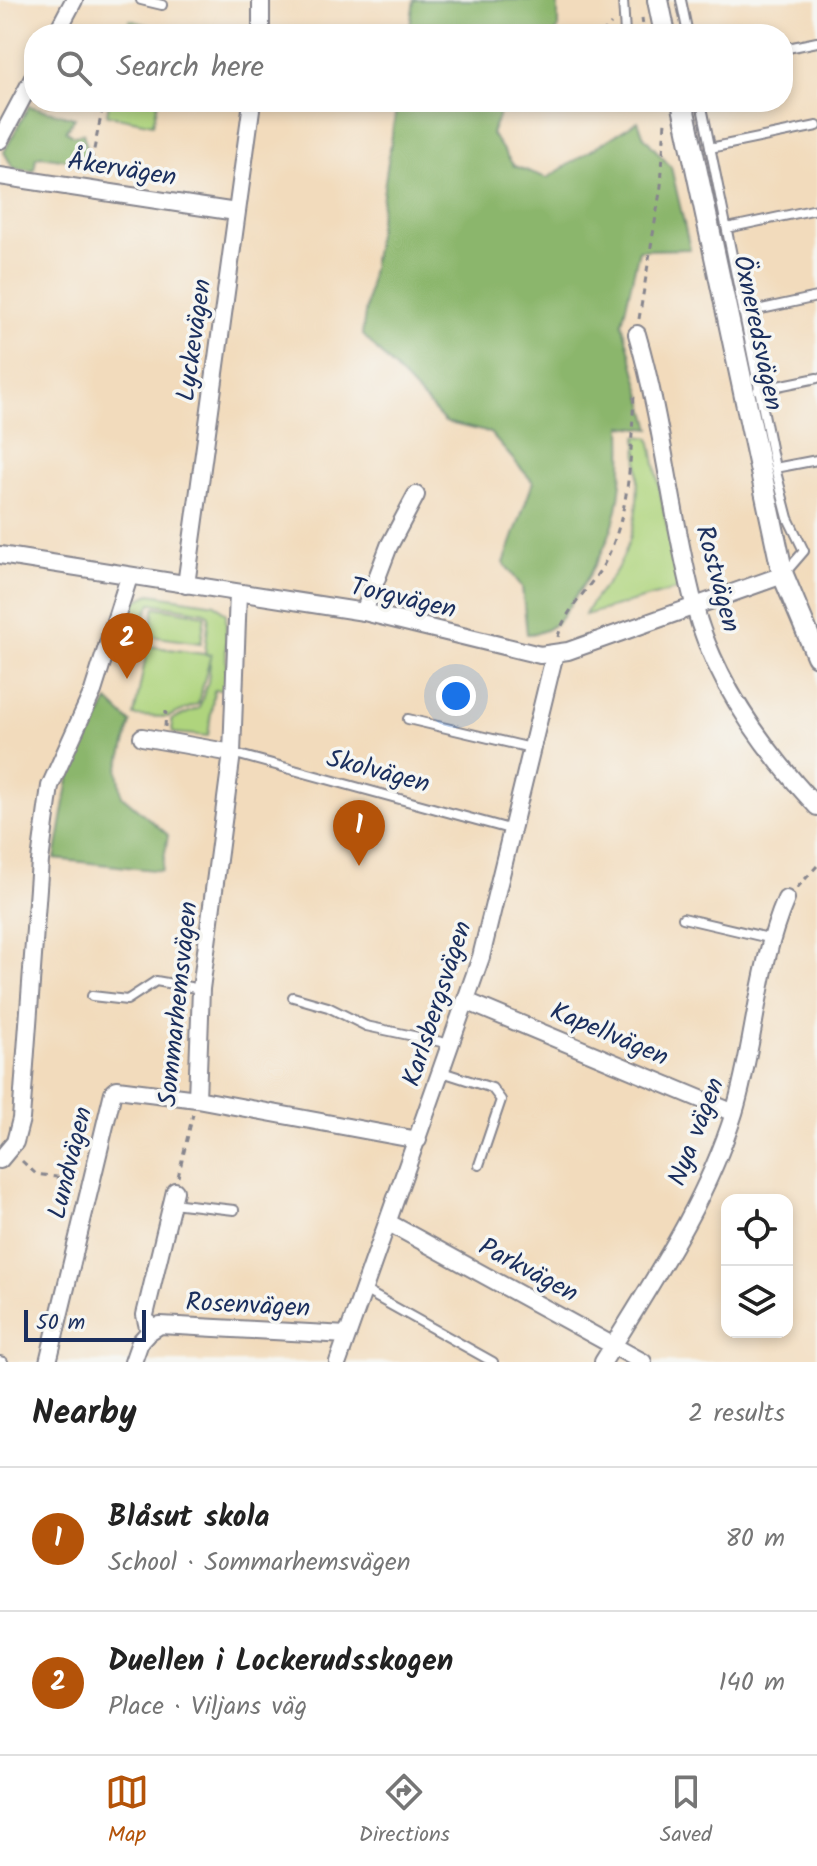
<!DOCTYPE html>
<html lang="en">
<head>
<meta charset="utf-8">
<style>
  :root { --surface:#fff; --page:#f6f6f6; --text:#222; --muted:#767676; --line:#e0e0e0; --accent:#b45309 }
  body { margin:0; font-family:Kalam,sans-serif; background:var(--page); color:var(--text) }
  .controls { position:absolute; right:24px; bottom:24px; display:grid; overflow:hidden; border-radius:16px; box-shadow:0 4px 12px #0003 }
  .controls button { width:72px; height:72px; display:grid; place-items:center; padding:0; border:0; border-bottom:2px solid var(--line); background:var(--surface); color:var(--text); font:40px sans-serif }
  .scale { position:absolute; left:24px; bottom:20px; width:122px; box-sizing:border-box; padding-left:8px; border:4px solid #1b2f5e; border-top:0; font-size:22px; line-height:28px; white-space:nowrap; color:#1b2f5e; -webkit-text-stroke:6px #f6f6f2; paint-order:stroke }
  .you { position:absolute; left:456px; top:696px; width:28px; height:28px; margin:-20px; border:6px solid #fff; border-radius:50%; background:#1a73e8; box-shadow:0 0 0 12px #1a73e833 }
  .badge { display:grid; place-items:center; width:52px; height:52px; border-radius:50%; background:var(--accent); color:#fff; font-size:26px; font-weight:700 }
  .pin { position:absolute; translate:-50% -66px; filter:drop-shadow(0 2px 4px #0008) }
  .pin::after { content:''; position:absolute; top:42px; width:28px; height:24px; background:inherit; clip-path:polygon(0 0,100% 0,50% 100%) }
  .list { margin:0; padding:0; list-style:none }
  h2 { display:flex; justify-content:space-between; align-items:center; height:104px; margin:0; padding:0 32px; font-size:34px }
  h2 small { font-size:26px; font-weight:400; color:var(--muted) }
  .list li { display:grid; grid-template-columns:52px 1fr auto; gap:24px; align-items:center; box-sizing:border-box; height:144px; padding:0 32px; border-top:2px solid var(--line) }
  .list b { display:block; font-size:30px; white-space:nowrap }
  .list p { margin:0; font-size:26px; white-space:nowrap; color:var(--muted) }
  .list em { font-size:26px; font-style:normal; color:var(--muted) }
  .icon { flex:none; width:44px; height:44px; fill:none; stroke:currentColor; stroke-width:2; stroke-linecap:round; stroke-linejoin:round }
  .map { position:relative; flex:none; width:817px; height:1362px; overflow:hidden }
  .search { position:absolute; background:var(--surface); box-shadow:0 4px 12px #0003; left:24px; right:24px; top:24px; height:88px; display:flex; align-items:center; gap:20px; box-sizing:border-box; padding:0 28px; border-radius:32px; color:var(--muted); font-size:30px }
  .sheet { height:392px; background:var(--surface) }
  nav { display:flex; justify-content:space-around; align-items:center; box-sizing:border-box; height:112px; border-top:2px solid var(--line); background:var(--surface); font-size:22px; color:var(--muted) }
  nav a { display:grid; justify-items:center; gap:4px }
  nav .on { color:var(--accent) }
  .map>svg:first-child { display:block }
  .green { fill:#afd47d; stroke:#65826e; stroke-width:2 }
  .forest { fill:#8bb66c; stroke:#537265; stroke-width:2 }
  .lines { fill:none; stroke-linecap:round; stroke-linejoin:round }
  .service-casing { stroke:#86858d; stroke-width:12 }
  .minor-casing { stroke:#86858d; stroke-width:20 }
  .tertiary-casing { stroke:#86858d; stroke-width:24 }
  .path { stroke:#86858d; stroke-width:3; stroke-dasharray:6 6; stroke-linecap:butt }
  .service { stroke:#fff; stroke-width:8 }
  .minor { stroke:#fff; stroke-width:16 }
  .tertiary { stroke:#fff; stroke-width:20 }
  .labels { text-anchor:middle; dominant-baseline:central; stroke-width:7; stroke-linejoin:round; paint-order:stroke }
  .street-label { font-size:26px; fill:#1b2f5e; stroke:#f6f6f2 }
</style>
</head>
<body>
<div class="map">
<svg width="817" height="1362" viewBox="0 0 817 1362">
  <rect width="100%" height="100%" fill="#f6f6f2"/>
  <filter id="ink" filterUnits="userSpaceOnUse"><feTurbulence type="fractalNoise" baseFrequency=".0125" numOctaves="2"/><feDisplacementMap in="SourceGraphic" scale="16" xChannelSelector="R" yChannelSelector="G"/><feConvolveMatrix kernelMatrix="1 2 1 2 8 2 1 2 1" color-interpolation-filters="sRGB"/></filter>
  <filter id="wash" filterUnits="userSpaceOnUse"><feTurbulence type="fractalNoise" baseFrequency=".006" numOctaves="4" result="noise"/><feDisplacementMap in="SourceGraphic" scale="32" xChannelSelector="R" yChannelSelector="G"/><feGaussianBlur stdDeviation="1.8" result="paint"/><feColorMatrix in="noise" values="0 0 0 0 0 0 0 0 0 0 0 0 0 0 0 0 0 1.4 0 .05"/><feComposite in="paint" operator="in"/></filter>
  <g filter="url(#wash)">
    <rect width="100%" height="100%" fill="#f2dbbc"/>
    <path class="green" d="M130,20l36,10 -1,4h-39z
      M109,102h49l-5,22 -46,-9z
      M637,436l13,2 29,151 -94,26c8,-18 22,-29 32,-46 24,-43 22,-85 20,-133z
      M150,594l65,10 11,10v76h-12l-6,46 -35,-3 -2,-13 28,-12 9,-26 3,-28 -13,50 -30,13 -34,-1 14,-70 62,9 -5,-2 4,-37 -4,-4 -54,-9 -5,10 -2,22 -9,2 -9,-7 10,-29z
      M155,607l50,8 -4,28 -51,-7z"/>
    <path class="forest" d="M414,0h144v29l-4,5h-145z
      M397,102h108l-14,31 23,33 33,12 91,-57 6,16 27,30 19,82 -51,1 -17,73 29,106 -29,-3c3,90 -10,119 -61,192 -10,11 -18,15 -34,16l-5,-47 -18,-24 29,-81 -43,-49 -45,-11 -83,-88z
      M29,106l46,12 -9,13 9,5 8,-3 5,18c-13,14 -30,7 -47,5l-5,2 -2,13 -21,-3 -9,-16z
      M108,701l23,22 -13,47 4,26 46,39 -6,36 -107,-12 15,-86z"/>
  </g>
  <g filter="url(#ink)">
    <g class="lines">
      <g class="service-casing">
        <path id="service" d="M141,0l21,5
          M623,0l2,34
          M681,0l7,34
          M783,49l34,-7
          M701,102l74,366 13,50 16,33 -19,22
          M710,148l107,-22
          M727,228l90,-19
          M743,313l74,-16
          M758,390l59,-12
          M775,468l42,-8
          M408,719l123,29
          M232,753l281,77
          M683,918l90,21
          M92,996l35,4 29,-19 45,8
          M293,997l35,10 38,19 85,18
          M442,1072l50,16 9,12 -22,65
          M172,1203l62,7
          M364,1290l129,72
          M0,1361l3,1"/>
      </g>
      <g class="minor-casing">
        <path id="minor" d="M56,34l18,-34
          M261,34v-34
          M0,140l34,-64
          M0,176l236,36
          M637,334c26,89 34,182 57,270 19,75 71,147 123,203
          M0,555l364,57 176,43 28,-4 215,-76
          M186,585l66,-483
          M364,612l25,-66 27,-51
          M142,737l90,16
          M466,1001l268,112
          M197,1099l4,-110 31,-236 6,-160
          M0,1160l15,-18 6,-23 19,-258 10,-75 43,-95 36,-114
          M389,1223l254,139
          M149,1332l11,-7 187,10
          M48,1362l65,-270 4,-3 80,10 221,41
          M133,1362l7,-20 9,-10 -4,-17 30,-124
          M338,1362l143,-405 74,-304
          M603,1362c49,-80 103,-159 131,-249 21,-69 23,-147 52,-214"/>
      </g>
      <g class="tertiary-casing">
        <path id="tertiary" d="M658,0l7,34
          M682,102l101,473 34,81"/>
      </g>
      <path class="path" d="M642,18l2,16
        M602,34l9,-10
        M507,110l4,-8
        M89,173l15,-71
        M639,319l22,-133 4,-65 3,-2
        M558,637c6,-26 33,-50 46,-73 27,-51 27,-114 30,-170
        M165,727l1,-16
        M797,888l20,-22
        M22,1161l14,13 41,6
        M178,1177l15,-63"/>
      <use href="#service" class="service"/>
      <use href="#minor" class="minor"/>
      <use href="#tertiary" class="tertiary"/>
    </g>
  </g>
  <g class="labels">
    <g class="street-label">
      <text transform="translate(122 170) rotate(9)">Åkervägen</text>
      <text transform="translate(757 333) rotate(78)">Öxneredsvägen</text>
      <text transform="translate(195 340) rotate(-82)">Lyckevägen</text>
      <text transform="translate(717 579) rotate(75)">Rostvägen</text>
      <text transform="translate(403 599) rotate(13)">Torgvägen</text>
      <text transform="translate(378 772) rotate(15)">Skolvägen</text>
      <text transform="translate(179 1004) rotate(-84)">Sommarhemsvägen</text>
      <text transform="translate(438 1004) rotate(-72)">Karlsbergsvägen</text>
      <text transform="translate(609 1035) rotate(23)">Kapellvägen</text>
      <text transform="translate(697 1132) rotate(-69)">Nya vägen</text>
      <text transform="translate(71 1163) rotate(-76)">Lundvägen</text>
      <text transform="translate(528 1271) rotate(28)">Parkvägen</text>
      <text transform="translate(248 1306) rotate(3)">Rosenvägen</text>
    </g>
  </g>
</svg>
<div class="controls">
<button><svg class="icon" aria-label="locate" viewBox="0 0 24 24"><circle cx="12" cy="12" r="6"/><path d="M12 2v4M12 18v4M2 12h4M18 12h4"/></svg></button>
<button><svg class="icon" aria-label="layers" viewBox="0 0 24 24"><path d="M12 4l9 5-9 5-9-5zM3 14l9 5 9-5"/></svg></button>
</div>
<div class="scale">50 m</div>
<div class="you"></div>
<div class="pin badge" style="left:359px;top:866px">1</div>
<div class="pin badge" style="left:127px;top:679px">2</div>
<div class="search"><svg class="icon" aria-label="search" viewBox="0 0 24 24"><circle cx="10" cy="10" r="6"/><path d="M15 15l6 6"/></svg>Search here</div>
</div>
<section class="sheet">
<h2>Nearby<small>2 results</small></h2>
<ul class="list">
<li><span class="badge">1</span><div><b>Blåsut skola</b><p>School · Sommarhemsvägen</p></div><em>80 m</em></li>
<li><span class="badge">2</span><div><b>Duellen i Lockerudsskogen</b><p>Place · Viljans väg</p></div><em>140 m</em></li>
</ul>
</section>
<nav>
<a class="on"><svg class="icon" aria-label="map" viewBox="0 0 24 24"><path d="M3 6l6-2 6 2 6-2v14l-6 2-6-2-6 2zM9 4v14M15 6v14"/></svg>Map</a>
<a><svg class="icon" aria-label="directions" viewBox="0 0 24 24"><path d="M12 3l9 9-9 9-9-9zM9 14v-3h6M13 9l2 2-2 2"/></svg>Directions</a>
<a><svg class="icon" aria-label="saved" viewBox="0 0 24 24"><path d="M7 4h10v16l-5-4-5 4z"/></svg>Saved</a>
</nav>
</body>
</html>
